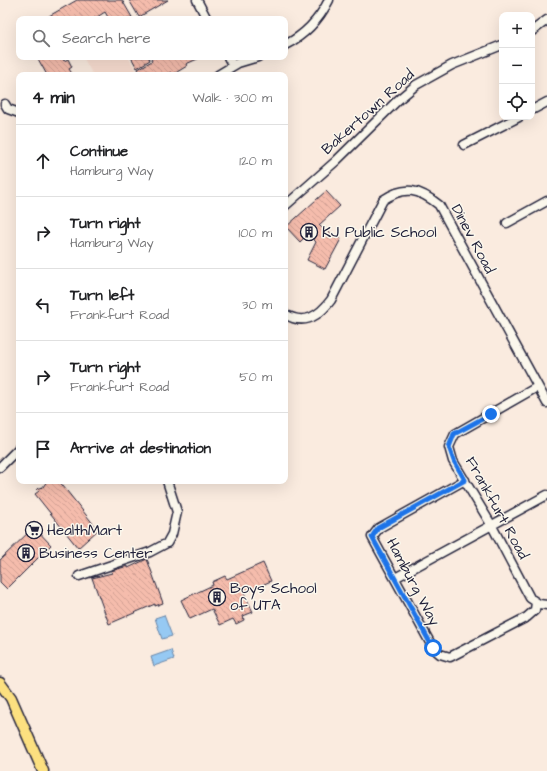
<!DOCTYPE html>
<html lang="en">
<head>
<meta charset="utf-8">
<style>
  :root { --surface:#fff; --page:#f6f6f6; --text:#202124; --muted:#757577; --line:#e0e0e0 }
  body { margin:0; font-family:"Architects Daughter",sans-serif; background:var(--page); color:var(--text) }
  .controls { position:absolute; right:12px; top:12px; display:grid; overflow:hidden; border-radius:8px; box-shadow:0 4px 16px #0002 }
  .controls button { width:36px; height:36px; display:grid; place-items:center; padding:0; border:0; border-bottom:1px solid var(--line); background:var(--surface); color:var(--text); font:20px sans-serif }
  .stop { position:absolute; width:12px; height:12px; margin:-9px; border:3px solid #1a73e8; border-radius:50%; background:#fff }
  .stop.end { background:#1a73e8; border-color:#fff; box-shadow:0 1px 4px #0008 }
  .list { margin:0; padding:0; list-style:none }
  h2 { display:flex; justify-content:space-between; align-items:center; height:52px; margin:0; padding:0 16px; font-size:17px }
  h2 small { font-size:13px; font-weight:400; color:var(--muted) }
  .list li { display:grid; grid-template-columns:26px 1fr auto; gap:12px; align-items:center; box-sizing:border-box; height:72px; padding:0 16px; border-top:1px solid var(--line) }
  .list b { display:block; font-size:15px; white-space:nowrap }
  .list p { margin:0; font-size:13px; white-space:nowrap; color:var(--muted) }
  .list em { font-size:13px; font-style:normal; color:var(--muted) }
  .icon { flex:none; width:22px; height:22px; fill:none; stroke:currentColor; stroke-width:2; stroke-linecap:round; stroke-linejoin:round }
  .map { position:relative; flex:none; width:547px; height:771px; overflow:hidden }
  .search { position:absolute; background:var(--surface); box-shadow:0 4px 16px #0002; left:16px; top:16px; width:272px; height:44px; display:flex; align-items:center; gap:10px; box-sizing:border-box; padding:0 14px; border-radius:8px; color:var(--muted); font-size:15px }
  .panel { position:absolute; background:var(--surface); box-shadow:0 4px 16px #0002; left:16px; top:72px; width:272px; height:412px; border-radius:8px }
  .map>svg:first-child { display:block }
  .built { fill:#f8ddd0 }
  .water { fill:#96c9f3; stroke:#6886a9 }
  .building { fill:url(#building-back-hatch); stroke:#22223b }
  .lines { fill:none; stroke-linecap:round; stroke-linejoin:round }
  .minor-casing { stroke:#22223b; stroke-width:11 }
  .major-casing { stroke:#22223b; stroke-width:13 }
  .minor { stroke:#fbf7ec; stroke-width:8 }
  .major { stroke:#fce080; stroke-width:10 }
  .route { stroke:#1a73e8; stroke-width:5 }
  .labels { text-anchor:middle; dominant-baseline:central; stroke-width:3; stroke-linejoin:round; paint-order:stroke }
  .street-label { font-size:15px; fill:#22223b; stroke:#fbf7ec }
  .poi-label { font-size:15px; fill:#22223b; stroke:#fbf7ec; text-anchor:start }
</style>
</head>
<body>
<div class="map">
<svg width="547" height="771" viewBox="0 0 547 771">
  <defs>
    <pattern id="building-back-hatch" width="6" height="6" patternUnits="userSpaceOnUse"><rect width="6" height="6" fill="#f5bcac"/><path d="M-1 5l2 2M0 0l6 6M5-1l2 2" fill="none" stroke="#d2a195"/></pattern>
  </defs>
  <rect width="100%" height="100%" fill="#faebdf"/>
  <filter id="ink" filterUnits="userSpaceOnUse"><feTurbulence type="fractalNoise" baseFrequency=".025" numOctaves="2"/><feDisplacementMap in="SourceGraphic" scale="8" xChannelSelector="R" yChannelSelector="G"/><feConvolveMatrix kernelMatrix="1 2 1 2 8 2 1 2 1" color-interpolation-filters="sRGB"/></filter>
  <g filter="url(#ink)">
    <path class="built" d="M83,57h45l11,18h-46z"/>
    <path class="water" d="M164,615l8,21 -10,3 -7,-21z
      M171,650l3,9 -20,7 -3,-9z"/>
    <path class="building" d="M77,0h45l11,19h-24l-4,-7 -11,7h-43l-2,-3z
      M129,0h39l-29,17z
      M37,57h25l2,4 4,-2 4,8 -3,2 4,6h-26z
      M131,57h20l-2,1 1,2 -13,8z
      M155,57h47l-16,7 1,2 -15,9 -1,-3 -5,3h-19l-1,-3 -5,3 -3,-6 14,-8 -1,-2z
      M326,191l14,15 -21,19 4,4 18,10 -16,30 -18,-9 9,-18 -8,-8 -8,8 -14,-15z
      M47,481h12l39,49 -20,18 -43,-54 4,-3 -2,-2 6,-2z
      M34,527l17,18 -44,44 -7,-7v-22z
      M147,559l16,44 -8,3v-2l-46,20 -17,-46 20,-5 -1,-2 17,-5v2z
      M263,563l8,18 -27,12 9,19 -10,4 1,4 -8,4 -3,-5 -13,6 -8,-16 -22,10 -9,-19 32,-15 -1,-3 13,-6 2,3z"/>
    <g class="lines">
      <g class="minor-casing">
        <path id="minor" d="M197,0l10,19
          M532,31l15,-11
          M285,45c20,-10 34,-25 44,-45
          M228,57l5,9
          M218,75l20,-12 20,-6
          M5,104l3,5 11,4
          M532,110l15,-8
          M464,145l55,-28
          M285,206l51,-45 62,-61 18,-15 36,-20 50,-20
          M507,223l40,-22
          M285,314c19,12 34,2 46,-14l52,-100c22,-15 36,-11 56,5l108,198
          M537,387l-82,47 -6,13 4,14 39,65 38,72 9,6 8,1
          M0,467l19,-19
          M465,480l-86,48 -7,9 61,111 7,6 10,3 77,-40 8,-7 1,-8
          M79,576l71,-24 17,-9 5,-9 5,-22 -10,-31
          M395,578l152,-83"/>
      </g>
      <g class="major-casing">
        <path id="major" d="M0,683l11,15 32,73"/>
      </g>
      <use href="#minor" class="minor"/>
      <use href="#major" class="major"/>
    </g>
  </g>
  <g class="lines" filter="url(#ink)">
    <path class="route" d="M433,648l-61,-111 6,-9 87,-48 -11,-19 -5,-14 5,-13 37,-20"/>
  </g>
  <defs>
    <g id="building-ring" transform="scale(0.9)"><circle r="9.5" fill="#fbf7ec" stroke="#22223b" stroke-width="1.5"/><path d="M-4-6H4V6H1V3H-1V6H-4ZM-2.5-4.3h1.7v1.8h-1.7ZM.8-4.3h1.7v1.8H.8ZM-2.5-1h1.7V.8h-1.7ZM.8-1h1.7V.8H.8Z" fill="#22223b"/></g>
    <g id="supermarket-ring" transform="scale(0.9)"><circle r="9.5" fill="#fbf7ec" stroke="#22223b" stroke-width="1.5"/><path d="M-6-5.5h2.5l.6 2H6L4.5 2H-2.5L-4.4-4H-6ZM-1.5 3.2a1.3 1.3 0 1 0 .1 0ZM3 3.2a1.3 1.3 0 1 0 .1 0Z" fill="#22223b"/></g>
  </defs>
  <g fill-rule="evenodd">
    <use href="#building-ring" x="309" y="232"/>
    <use href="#supermarket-ring" x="34" y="530"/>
    <use href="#building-ring" x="26" y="553"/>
    <use href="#building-ring" x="217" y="597"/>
  </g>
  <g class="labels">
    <g class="street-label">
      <text transform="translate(368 112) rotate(-42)">Bakertown Road</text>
      <text transform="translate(473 239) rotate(62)">Dinev Road</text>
      <text transform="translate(497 508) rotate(61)">Frankfurt Road</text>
      <text transform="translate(413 582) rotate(62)">Hamburg Way</text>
    </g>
    <g class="poi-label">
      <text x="322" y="232">KJ Public School</text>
      <text x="47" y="530">HealthMart</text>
      <text x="39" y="553">Business Center</text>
      <text x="230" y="588">Boys School<tspan x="230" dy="17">of UTA</tspan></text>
    </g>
  </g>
</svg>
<div class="controls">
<button>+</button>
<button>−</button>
<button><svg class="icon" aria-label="locate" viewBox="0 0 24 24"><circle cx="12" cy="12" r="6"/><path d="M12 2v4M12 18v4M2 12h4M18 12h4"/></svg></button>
</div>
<div class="stop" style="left:433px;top:648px"></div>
<div class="stop end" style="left:491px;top:414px"></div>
<div class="search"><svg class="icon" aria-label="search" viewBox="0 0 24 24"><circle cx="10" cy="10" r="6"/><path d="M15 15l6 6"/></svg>Search here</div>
<section class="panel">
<h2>4 min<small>Walk · 300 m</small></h2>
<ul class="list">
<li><svg class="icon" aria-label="ahead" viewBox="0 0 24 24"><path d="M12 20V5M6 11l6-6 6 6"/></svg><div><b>Continue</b><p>Hamburg Way</p></div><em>120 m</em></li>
<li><svg class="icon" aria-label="right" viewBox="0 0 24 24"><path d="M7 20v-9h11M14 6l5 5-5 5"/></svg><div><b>Turn right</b><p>Hamburg Way</p></div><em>100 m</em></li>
<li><svg class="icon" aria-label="left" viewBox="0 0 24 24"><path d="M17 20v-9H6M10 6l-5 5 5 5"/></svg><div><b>Turn left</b><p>Frankfurt Road</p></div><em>30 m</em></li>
<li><svg class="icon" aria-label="right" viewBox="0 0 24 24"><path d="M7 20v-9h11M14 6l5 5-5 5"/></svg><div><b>Turn right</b><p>Frankfurt Road</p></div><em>50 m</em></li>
<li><svg class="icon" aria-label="arrive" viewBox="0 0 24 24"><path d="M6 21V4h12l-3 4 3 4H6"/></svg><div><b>Arrive at destination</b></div></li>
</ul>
</section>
</div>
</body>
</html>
